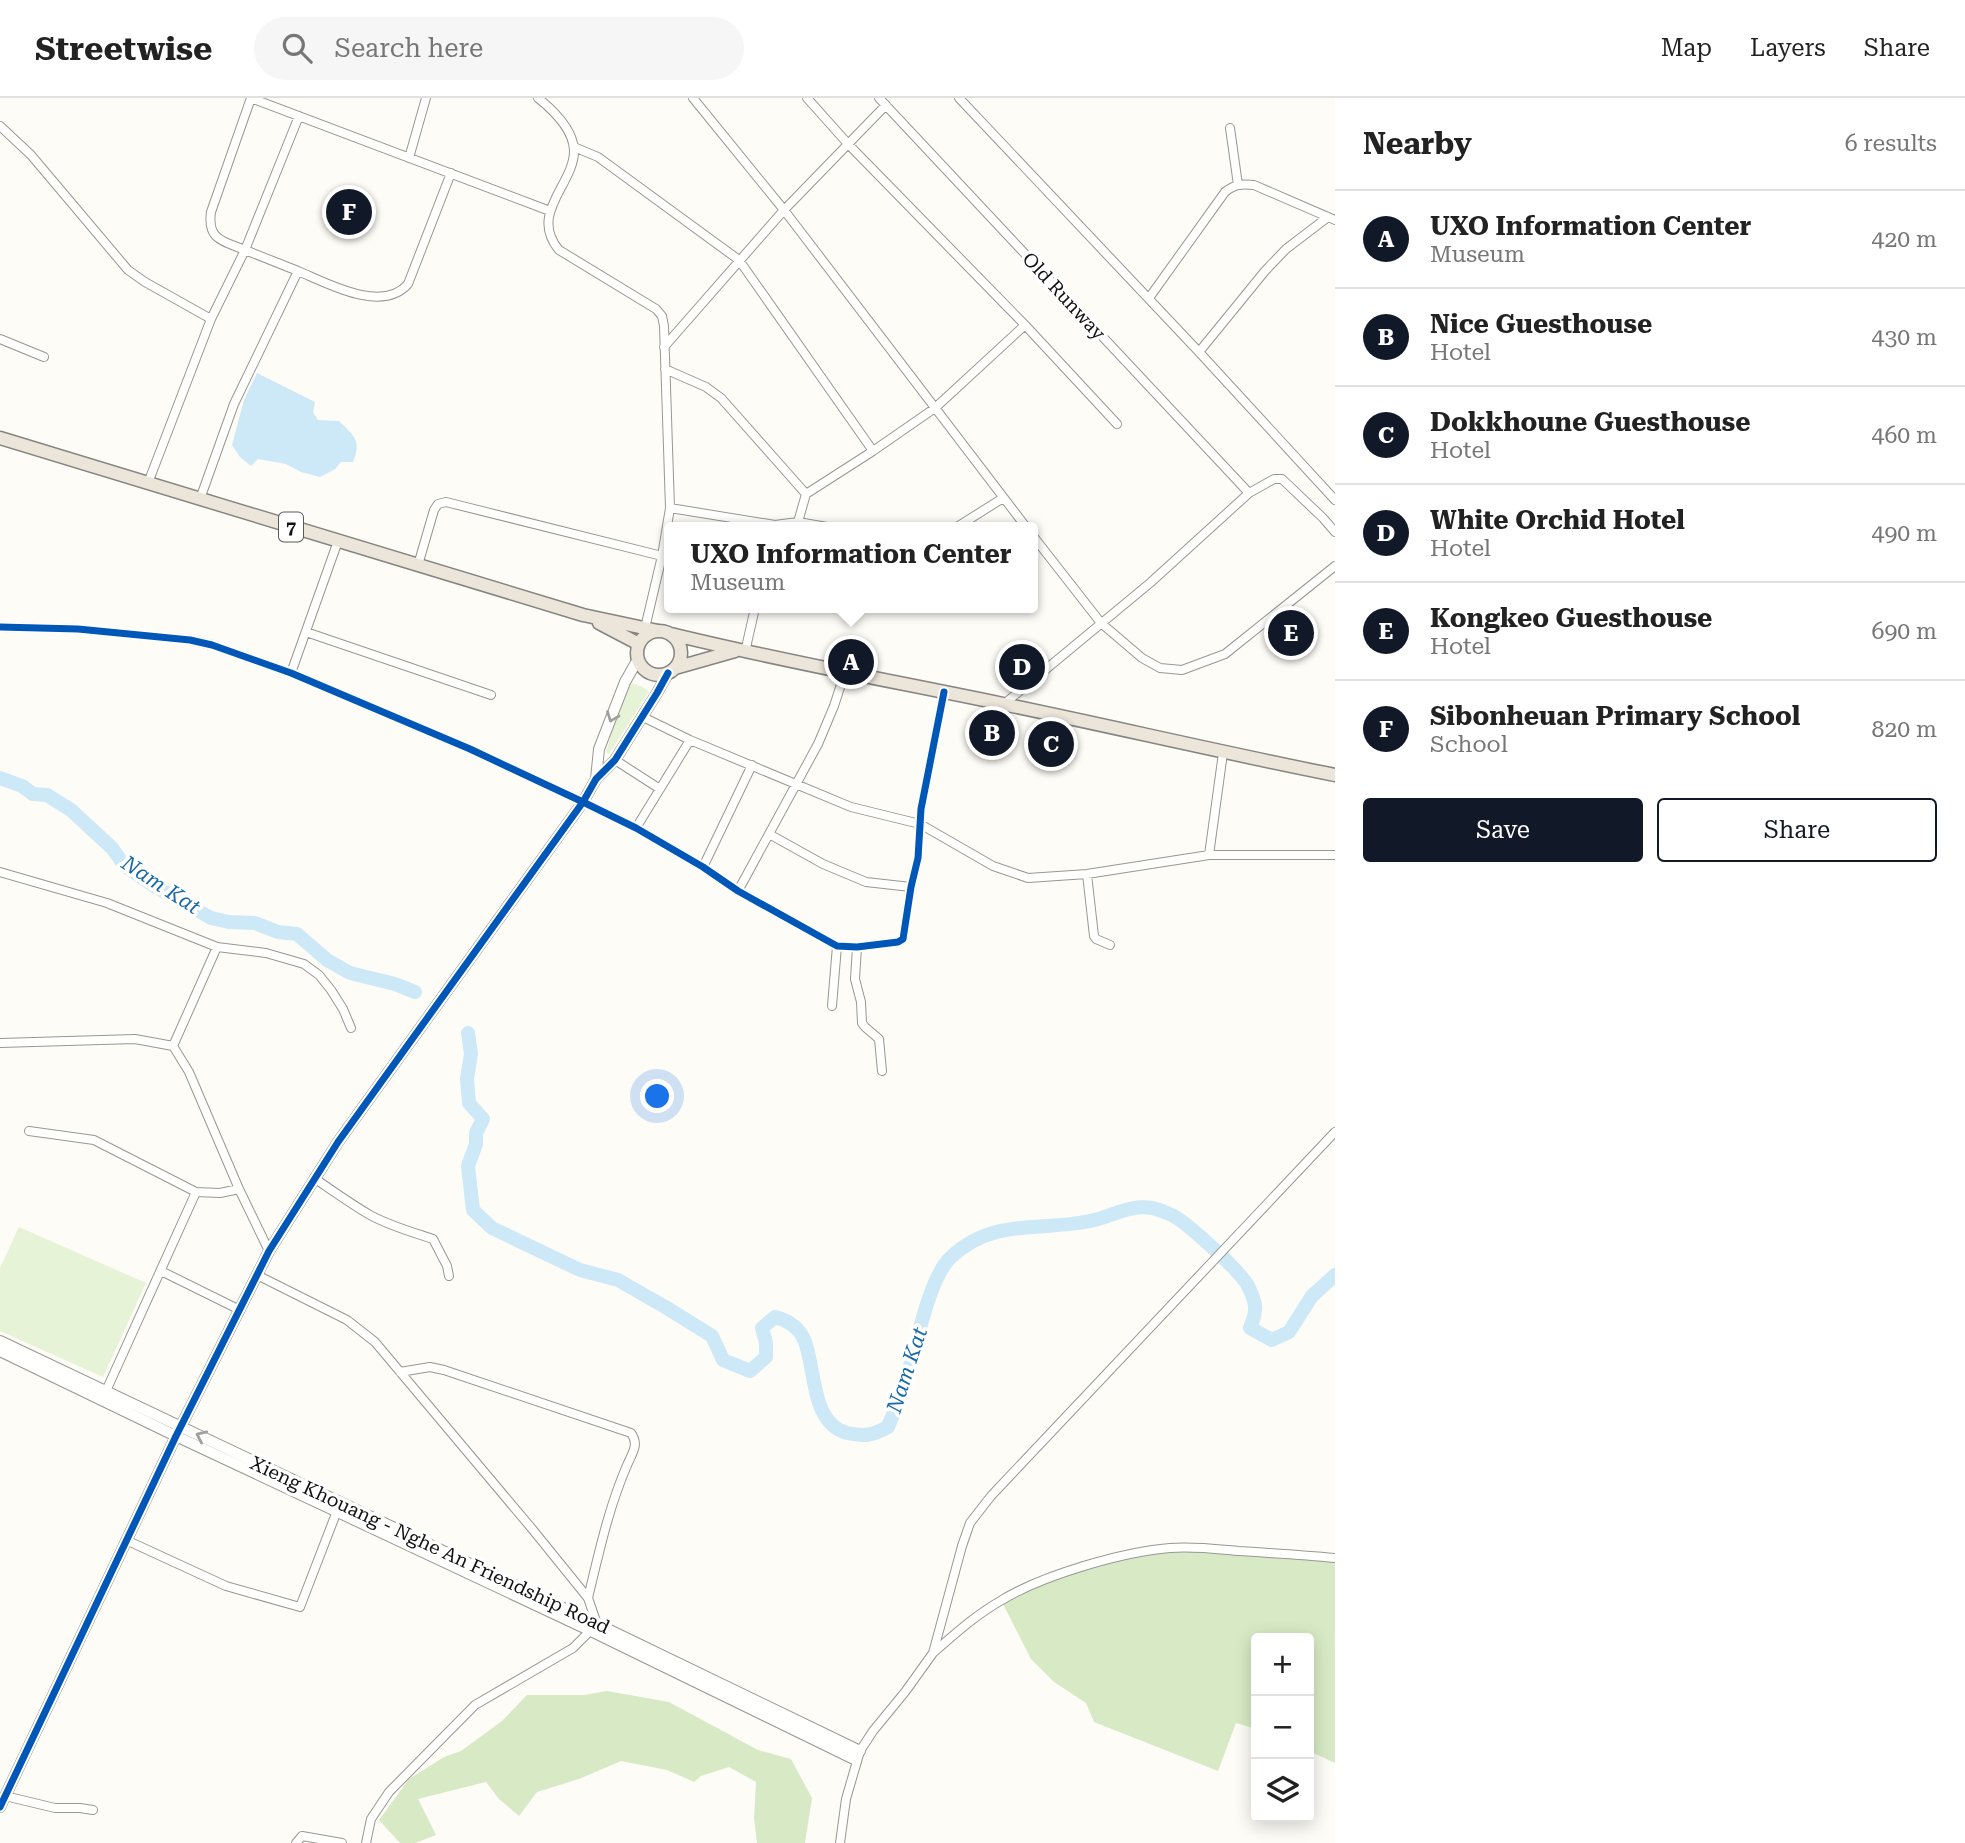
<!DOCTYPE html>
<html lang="en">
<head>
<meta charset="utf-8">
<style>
  :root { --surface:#fff; --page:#f6f6f6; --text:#222; --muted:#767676; --line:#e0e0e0; --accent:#111827 }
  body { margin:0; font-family:"Roboto Serif",serif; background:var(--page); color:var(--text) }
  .controls { position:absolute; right:21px; bottom:21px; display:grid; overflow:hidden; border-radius:7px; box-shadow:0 4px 18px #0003 }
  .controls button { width:63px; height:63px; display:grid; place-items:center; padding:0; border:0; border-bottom:2px solid var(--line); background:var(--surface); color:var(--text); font:35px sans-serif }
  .you { position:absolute; left:658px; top:999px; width:24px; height:24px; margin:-18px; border:5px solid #fff; border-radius:50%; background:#1a73e8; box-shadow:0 0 0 10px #1a73e833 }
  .badge { display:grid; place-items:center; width:46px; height:46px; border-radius:50%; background:var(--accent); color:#fff; font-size:23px; font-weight:700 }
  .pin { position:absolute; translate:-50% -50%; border:4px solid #fff; box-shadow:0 2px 7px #0006 }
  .popup { position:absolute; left:664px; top:424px; width:374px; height:91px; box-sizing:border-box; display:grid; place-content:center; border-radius:7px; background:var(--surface); filter:drop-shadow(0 2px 5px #0005); font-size:23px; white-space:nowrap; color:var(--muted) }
  .popup b { font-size:26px; color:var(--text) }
  .popup::after { content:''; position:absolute; left:50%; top:100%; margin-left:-14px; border:14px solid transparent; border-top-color:var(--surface) }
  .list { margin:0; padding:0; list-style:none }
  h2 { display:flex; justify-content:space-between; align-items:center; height:91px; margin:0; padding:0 28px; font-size:30px }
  h2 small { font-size:23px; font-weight:400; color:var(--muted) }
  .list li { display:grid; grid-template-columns:46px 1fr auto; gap:21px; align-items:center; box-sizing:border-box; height:98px; padding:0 28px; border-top:2px solid var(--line) }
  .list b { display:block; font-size:26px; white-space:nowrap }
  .list p { margin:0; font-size:23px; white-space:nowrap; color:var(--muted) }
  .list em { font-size:23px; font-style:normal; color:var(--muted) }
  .actions { display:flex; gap:14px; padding:21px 28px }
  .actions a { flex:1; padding:16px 0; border:2px solid var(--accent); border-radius:7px; text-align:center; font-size:24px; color:var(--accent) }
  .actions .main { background:var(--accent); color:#fff }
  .icon { flex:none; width:38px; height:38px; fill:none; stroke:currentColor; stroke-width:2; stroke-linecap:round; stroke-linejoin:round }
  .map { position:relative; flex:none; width:1335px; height:1745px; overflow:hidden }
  header { display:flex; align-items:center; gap:42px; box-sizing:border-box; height:98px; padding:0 35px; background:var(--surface); border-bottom:2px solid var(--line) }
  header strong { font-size:33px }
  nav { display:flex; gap:38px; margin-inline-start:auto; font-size:24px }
  .search { width:490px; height:63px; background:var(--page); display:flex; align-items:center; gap:18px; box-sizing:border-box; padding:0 24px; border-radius:38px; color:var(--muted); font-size:26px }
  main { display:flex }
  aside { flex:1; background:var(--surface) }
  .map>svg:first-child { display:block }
  .green { fill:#e7f3d7 }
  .forest { fill:#d8eac5 }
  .water { fill:#cde8f7 }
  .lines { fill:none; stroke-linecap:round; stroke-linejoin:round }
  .river { stroke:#cde8f7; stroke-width:14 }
  .minor-casing { stroke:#979795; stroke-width:10 }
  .tertiary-casing { stroke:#979795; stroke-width:12 }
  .trunk-casing { stroke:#858482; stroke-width:15 }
  .minor { stroke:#fffffe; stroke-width:8 }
  .tertiary { stroke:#fffffe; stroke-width:10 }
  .trunk { stroke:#ece5da; stroke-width:12 }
  .cycleway-casing { stroke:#fff; stroke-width:11 }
  .cycleway { stroke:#0057b8; stroke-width:7 }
  .oneway { stroke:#a0a09f }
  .labels { text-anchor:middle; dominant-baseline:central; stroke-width:7; stroke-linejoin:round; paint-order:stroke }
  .shield { fill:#fff; stroke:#585858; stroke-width:2 }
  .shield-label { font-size:18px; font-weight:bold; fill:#111 }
  .street-label { font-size:19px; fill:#111; stroke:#fff }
  .water-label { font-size:21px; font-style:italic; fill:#1768a6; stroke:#fff }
</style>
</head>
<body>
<header>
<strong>Streetwise</strong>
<div class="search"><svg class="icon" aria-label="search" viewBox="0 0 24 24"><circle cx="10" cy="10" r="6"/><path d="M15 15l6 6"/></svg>Search here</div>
<nav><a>Map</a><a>Layers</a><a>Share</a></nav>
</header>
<main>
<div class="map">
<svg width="1335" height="1745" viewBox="0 0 1335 1745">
  <rect width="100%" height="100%" fill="#fdfcf7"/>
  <path class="green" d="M628,585c7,0 17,4 21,9l-40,62 -3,-2 19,-65z
    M19,1129l127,56 -43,94 -103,-46v-63z"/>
  <path class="forest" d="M1172,1450l163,10v205l-26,-12v-113h-53v91l-20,-6 -18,48 -124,-49 -8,-19 -32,-21 -23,-23 -30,-59 82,-33z
    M607,1593l62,11 89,48 33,9 21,39 -7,45h-48l-3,-25 2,-36 -27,-15 -28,9 -7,6 -27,-12 -46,-9 -42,18 -42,13 -18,24 -20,-17 -13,-17 -68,17 18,36 -21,8h-15l-21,-23 30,-41 35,-22 17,-6 41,-30 25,-26h57z"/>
  <path class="water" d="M257,275l58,29 -2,10 5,8 21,1c15,15 23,19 14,41h-12l-6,7 -15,8 -19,-5 -15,-8 -28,-5 -7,7 -11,-9 -8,-12 12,-45z"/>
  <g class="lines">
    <path class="river" d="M0,680l22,8 11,8 14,1 24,15 41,38 13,18 29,20 57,32 18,4 26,1 23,9 19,2 30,26 23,13 45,11 20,8
      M468,935l3,21 -4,25 2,24 14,16 -7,14v11l-8,22 5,44 19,18 88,42 38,10 49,28 45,28 11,24 27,11 16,-14v-14l-4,-15 13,-11c13,3 23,10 29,22 12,28 6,84 43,94 18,4 26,2 41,-6 5,-13 11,-27 16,-40 11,-33 23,-106 46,-129 43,-41 89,-26 140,-37 21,-4 40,-17 62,-13 6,1 15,5 20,7 14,7 72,59 77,73 8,17 8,23 1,40l22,12 17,-8 23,-36 23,-21"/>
    <g class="minor-casing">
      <path id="minor" d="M538,0c15,12 35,31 36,52 1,34 -46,63 -15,100l97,59 6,7 2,10 6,182 -8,48 -17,72
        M693,0l91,112 242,317
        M807,0l42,47 176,180 92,99
        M879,0l370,395
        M959,0l240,254 136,148
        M0,28l31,29 97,115 17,12 66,37
        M1230,30l8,57
        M574,49l24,10 141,103 134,191
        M409,60l17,-60
        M298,173c29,12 84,43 110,13l43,-111
        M1149,200l76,-106c10,-8 16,-8 29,-7l81,35
        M0,241l44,18
        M664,249l120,-137 102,-105
        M1199,254l66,-81 21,-22 42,-32
        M665,271l41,18 15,11 85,96
        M148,385l63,-164 34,-69c-22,-9 -38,-10 -34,-38l40,-114 299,113
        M200,401l34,-95 64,-133 -53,-21 54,-134
        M670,410l105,17 23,-3 29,5
        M798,424l8,-28 67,-43 62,-43 90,-83
        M957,429l46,-29
        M1033,438l68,87 41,35 18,10 22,2 43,-16 110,-88
        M418,467l16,-55 4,-6 8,-2 216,54
        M0,529l78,2 112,11 22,5 79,28 179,76 113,53 53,26 67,39 35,24 99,55 20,1 41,-5 5,-3 8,-52 7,-29 3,-49 23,-117
        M306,534l185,63
        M745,554l10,-44
        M291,575l47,-132
        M1004,606l146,-121 99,-90 25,-14h8l41,39 12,14
        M643,619l47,23 161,67 69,17 73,42 35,12 59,-4 122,-19h126
        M615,662l45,29
        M636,730l54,-88
        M769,736l54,30 43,18 45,5
        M1209,757l14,-102
        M703,769l49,-102
        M0,774l107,31 110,44 49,6 38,11 15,11 12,15 12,19 8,19
        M1087,776l7,62 2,3 14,6
        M738,793l80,-147 16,-38 11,-34
        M857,849l-2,32 6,23 1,21 3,4 14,12 3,32
        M832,908l5,-60
        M0,945l135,-4 38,7 16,26 50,117 30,62
        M173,948l44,-99
        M29,1033l65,9 102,52 24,1 19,-4
        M314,1080c19,13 37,26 56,37 20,11 42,17 63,24l14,27 2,10
        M161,1173l79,39
        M257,1177l90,45 28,22 158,188 55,68 9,26 -24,24 -98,57 -86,87 -18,27 -5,24
        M400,1274l30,-5 14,3 187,63c8,11 2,19 -3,30 -19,43 -29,89 -40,135
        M106,1293l90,-199
        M126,1442l100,46 74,21 37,-96
        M934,1554c22,-19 43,-38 68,-52 41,-25 120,-48 168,-52 23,-2 46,1 69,3 32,2 64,4 96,7
        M5,1698l50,12h25l13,2
        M296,1745l6,-7 40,7
        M840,1745l6,-44 14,-48 13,-20 32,-39 28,-39 29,-107 8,-23 21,-27 344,-364"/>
    </g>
    <g class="tertiary-casing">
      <path id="tertiary" d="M596,681l3,-30 26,-67 13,-23
        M0,1243l597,283 263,127
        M0,1253l176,85 415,195 265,129
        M0,1709l176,-371 93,-185 69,-109 245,-340 13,-23 19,-19 42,-67 11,-20"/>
    </g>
    <g class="trunk-casing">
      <path id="trunk" d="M0,340l583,177 75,16
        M599,525l40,21
        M637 555a22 22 0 1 1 44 0a22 22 0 1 1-44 0Z
        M671,536c110,27 221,47 332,70 111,23 221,49 332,71
        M675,570l60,-17"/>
    </g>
    <use href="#minor" class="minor"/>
    <use href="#tertiary" class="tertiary"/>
    <use href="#trunk" class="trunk"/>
    <g class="cycleway-casing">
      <path id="cycleway" d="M0,529l78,2 112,11 22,5 79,28 179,76 113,53 53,26 67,39 35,24 99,55 20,1 41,-5 5,-3 8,-52 7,-29 3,-49 23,-117
        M0,1709l176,-371 93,-185 69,-109 245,-340 13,-23 19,-19 42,-67 11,-20"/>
    </g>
    <use href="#cycleway" class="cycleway"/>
  </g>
  <defs><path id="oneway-chevron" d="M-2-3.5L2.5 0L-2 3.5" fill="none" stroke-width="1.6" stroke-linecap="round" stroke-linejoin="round" transform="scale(1.75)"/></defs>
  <g class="oneway">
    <use href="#oneway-chevron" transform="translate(612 619) rotate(111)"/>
    <use href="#oneway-chevron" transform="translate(201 1338) rotate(-155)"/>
  </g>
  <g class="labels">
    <rect class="shield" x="279" y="414.5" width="24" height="29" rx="5"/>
    <g class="shield-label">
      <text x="291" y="429">7</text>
    </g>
    <g class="street-label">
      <text transform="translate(1064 198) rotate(47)">Old Runway</text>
      <text transform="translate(430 1447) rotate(25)">Xieng Khouang - Nghe An Friendship Road</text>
    </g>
    <g class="water-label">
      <text transform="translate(161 787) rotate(33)">Nam Kat</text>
      <text transform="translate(907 1272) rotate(-72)">Nam Kat</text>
    </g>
  </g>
</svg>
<div class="controls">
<button>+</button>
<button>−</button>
<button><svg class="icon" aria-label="layers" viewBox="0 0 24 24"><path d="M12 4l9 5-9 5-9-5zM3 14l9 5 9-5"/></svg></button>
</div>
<div class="you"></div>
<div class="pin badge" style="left:851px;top:564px">A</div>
<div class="popup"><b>UXO Information Center</b>Museum</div>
<div class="pin badge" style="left:992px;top:635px">B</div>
<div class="pin badge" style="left:1051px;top:646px">C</div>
<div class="pin badge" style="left:1022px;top:569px">D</div>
<div class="pin badge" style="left:1291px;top:535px">E</div>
<div class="pin badge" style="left:349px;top:114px">F</div>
</div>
<aside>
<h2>Nearby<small>6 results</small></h2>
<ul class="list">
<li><span class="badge">A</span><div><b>UXO Information Center</b><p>Museum</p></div><em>420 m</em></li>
<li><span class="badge">B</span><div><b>Nice Guesthouse</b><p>Hotel</p></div><em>430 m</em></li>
<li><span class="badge">C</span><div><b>Dokkhoune Guesthouse</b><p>Hotel</p></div><em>460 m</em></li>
<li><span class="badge">D</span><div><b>White Orchid Hotel</b><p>Hotel</p></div><em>490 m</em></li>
<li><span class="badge">E</span><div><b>Kongkeo Guesthouse</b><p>Hotel</p></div><em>690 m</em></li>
<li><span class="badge">F</span><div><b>Sibonheuan Primary School</b><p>School</p></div><em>820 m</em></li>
</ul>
<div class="actions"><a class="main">Save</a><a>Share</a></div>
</aside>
</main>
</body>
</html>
